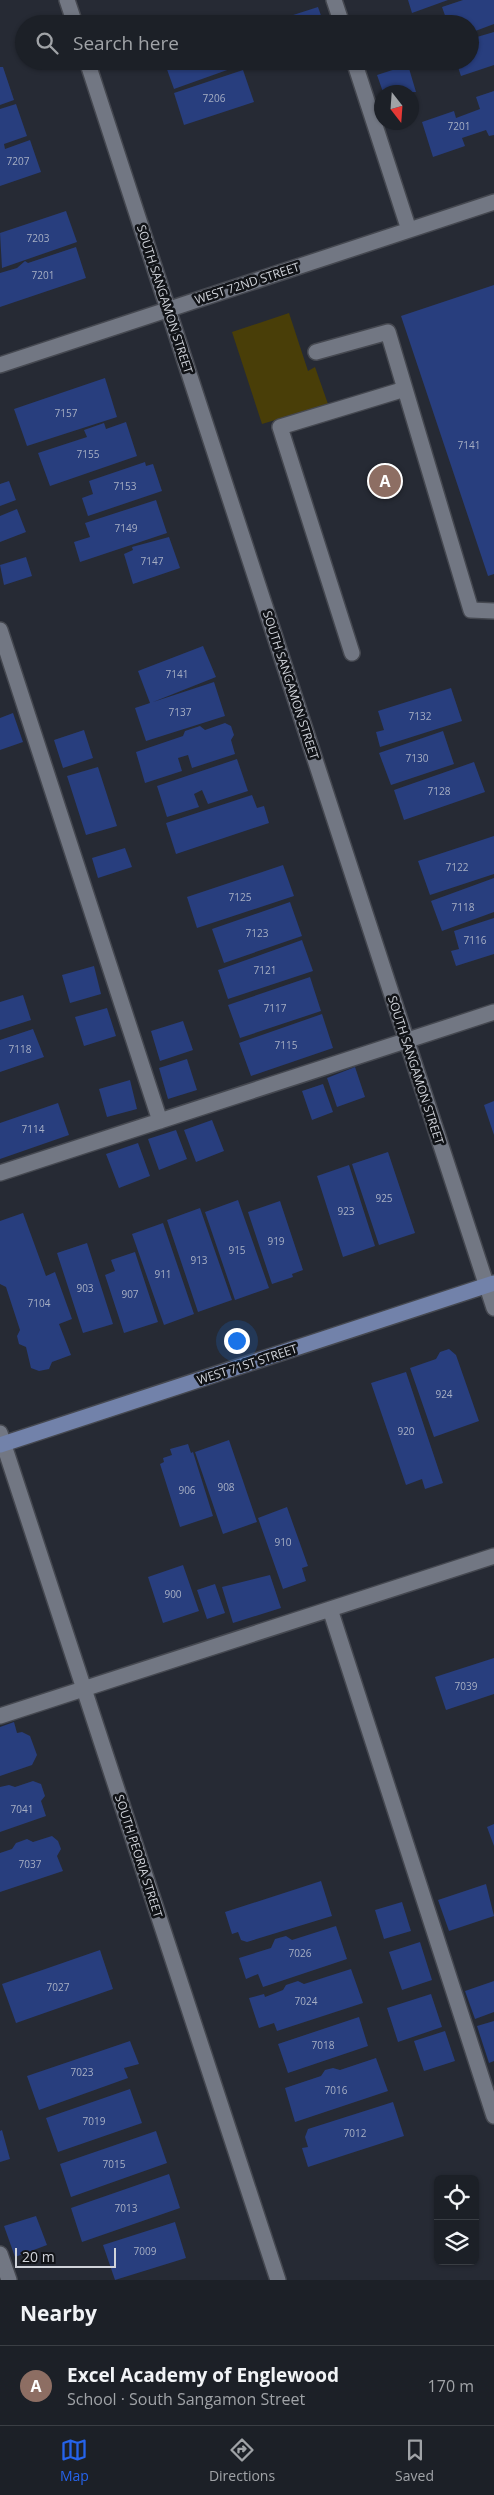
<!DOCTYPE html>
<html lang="en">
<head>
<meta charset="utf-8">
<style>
  :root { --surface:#1c2027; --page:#292d33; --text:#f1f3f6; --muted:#a0a3a7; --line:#3a3e44; --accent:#2563eb }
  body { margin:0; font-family:"Open Sans",sans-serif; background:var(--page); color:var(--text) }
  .controls { position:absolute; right:15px; bottom:15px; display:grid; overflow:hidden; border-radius:8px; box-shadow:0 1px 4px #0004 }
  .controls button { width:45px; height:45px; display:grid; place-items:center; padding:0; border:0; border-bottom:1px solid var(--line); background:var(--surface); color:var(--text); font:25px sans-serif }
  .compass { position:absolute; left:374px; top:85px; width:45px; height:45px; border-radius:50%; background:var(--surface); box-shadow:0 1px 4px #0004; rotate:163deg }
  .scale { position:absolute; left:15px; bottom:12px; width:101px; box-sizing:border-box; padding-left:5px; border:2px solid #d0d3da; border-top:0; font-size:14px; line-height:18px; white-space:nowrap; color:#d0d3da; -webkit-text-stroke:4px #111317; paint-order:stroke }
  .you { position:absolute; left:236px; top:1340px; width:18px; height:18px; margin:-12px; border:4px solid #fff; border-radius:50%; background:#1a73e8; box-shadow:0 0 0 8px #1a73e833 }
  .badge { display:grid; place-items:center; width:32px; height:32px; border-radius:50%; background:var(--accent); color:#fff; font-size:16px; font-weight:700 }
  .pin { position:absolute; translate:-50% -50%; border:2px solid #fff; box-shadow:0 1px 5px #0006 }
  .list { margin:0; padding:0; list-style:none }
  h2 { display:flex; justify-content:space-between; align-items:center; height:65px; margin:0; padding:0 20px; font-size:21px }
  h2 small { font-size:16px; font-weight:400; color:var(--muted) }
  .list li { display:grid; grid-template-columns:32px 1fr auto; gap:15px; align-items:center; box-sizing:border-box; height:80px; padding:0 20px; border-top:1px solid var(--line) }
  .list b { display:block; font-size:19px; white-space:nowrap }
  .list p { margin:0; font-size:16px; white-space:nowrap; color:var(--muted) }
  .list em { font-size:16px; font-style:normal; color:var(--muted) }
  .icon { flex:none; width:28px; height:28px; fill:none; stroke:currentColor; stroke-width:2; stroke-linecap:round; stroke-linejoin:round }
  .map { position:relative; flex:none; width:494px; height:2280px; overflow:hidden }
  .search { position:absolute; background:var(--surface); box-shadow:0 1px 4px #0004; left:15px; right:15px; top:15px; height:55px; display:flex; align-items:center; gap:12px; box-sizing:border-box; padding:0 18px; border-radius:28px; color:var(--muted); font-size:19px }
  .sheet { height:145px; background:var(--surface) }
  nav { display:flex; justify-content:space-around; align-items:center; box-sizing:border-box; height:70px; border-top:1px solid var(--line); background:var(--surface); font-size:14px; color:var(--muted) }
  nav a { display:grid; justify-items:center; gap:2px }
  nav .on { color:var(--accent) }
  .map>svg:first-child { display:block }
  .green { fill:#493e08 }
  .building { fill:#283e7e }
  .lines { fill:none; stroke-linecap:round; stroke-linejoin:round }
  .minor-casing { stroke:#454850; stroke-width:18 }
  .major-casing { stroke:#454850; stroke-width:18 }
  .minor { stroke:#727783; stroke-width:15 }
  .major { stroke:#7282aa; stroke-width:15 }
  .labels { text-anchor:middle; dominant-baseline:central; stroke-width:5; stroke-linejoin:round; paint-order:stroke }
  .number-label { font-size:10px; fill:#a6aec3 }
  .street-label { font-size:12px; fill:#d0d3da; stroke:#111317 }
</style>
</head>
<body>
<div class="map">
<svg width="494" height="2280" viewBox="0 0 494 2280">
  <rect width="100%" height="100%" fill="#262a34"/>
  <path class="green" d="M289,313l19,58 7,-4 13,37 -66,20 -30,-92z"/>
  <path class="building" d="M408,0h40l-36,13z
    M463,0h31v24l-24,9v-9h-22l-6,-17z
    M318,7l6,17h-32l-2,-8z
    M404,18l2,6h-18z
    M494,32v33l-33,11 -5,-15h14v-22z
    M164,61h79l1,3 -70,25z
    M408,65l8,27h-33l-6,-17z
    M0,67h3l11,33 -14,5z
    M243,70l11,32 -70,23 -10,-32z
    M494,91v44l-5,1 -3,-6 -24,8 3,8 -32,11 -11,-35 32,-11 2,7 24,-9 -4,-12z
    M16,104l11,32 -23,8 1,5 25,-9 11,32 -41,14v-77z
    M66,211l11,31 -75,26 -2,-35z
    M76,247l10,31 -86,29v-34l17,-5 8,-7 3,2z
    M494,285v289l-6,2 -87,-260z
    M105,378l12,39 -90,29 -13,-37z
    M126,422l11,34 -87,30 -12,-33 49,-16 -3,-7 20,-7 2,6z
    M145,462l1,4 7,-2 9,27 -74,25 -6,-18 11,-4 -4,-13z
    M9,481l7,19 -16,6v-22z
    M156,500l11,33 -87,29 -6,-20 16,-5 -5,-14z
    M17,509l9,23 -26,10v-26z
    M169,537l11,31 -47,16 -9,-30 9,-4 -1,-3z
    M26,557l6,19 -28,9 -4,-20z
    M203,646l13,31 -63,25 61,-20 11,34 -79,25 -11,-33 15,-5 -12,-32z
    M451,688l11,33 -82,26 -4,-15 8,-2 -6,-19z
    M13,713l10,29 -23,8v-32z
    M225,723l6,3 3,9 -3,5 4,14 -43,14 -4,-13 -10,3 4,13 -37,12 -9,-31 47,-16 2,-5 15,-5 5,4z
    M84,730l9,28 -30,10 -9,-28z
    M443,731l11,33 -63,21 -12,-32z
    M237,759l11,32 -40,13 -6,-14 -8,4 5,13 -32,10 -10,-31z
    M474,762l11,30 -81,28 -10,-30z
    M98,767l19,59 -31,9 -19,-59z
    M252,795l5,13 7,-2 5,17 -93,31 -10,-31z
    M494,836v38l-64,21 -12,-34z
    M125,848l7,19 -34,11 -6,-20z
    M283,865l11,31 -97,32 -10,-31z
    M494,878v34l-52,19 -11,-30z
    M290,902l12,34 -78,27 -12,-34z
    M494,918v36l-38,12 -5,-15 8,-2 -5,-18z
    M302,940l11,31 -85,28 -10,-29z
    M94,966l7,28 -31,9 -8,-28z
    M310,977l11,34 -81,27 -12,-33z
    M23,995l8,25 -31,10v-28z
    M107,1008l9,28 -32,10 -9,-29z
    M322,1014l11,34 -82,28 -12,-33z
    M183,1021l10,29 -33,11 -9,-30z
    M33,1029l11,28 -44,15v-32z
    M187,1059l10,31 -29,9 -9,-31z
    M355,1067l10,30 -28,10 -10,-29z
    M130,1080l7,29 -30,8 -8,-28z
    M323,1084l10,28 -21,8 -10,-29z
    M494,1101v34l-10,-30z
    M58,1103l11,32 -69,24v-36z
    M212,1120l12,31 -28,11 -12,-32z
    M176,1130l11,29 -28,11 -11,-31z
    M138,1143l12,33 -31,12 -13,-34z
    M388,1152l27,81 -36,12 -27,-81z
    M349,1165l26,81 -32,11 -26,-81z
    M238,1200l31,88 -34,12 -30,-88z
    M280,1201l23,69 -11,4 1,3 -21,7 -24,-72z
    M200,1208l32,92 -34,12 -31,-92z
    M23,1213l23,63 9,-4 17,47 -13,5 12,31 -19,7 -3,7 -10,2 -8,-3 -5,-21 -7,-3 -2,-8 3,-6 -14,-43 -6,-3v-63z
    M163,1223l31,91 -30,11 -32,-91z
    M87,1243l26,81 -30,9 -26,-80z
    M135,1252l23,70 -34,11 -19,-58 10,-4 -4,-11z
    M449,1349l7,6 23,66 -45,16 -24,-69 26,-9 4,-7z
    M406,1372l37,111 -18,6 -3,-10 -16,6 -35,-102z
    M229,1440l28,82 -34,12 -28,-82z
    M188,1444l3,9 2,-1 20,64 -33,11 -20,-63 4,-2 -1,-4 9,-3 -2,-6z
    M287,1507l21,59 -6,2 4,13 -23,8 -25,-71z
    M183,1565l16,46 -36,12 -15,-46z
    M270,1575l11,33 -48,15 -11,-36z
    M215,1584l10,29 -18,6 -10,-29z
    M494,1658v36l-48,16 -11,-33z
    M14,1722l3,11 5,-1 8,4 7,19 -5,10 -32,11v-49z
    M33,1781l8,3 4,12 -4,5 5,15 -46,16v-45l9,-2 6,2z
    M494,1824v22l-7,-19z
    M52,1836l6,5 3,8 -4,7 6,15 -63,21v-39l12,-4 4,-6 11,-4 6,3z
    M321,1881l11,35 -85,26 -6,-2 -3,-8 -6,2 -7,-22z
    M486,1884l8,32 -45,15 -11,-31z
    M402,1902l9,29 -27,8 -9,-29z
    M336,1926l11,33 -84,28 -5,-13 -12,5 -7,-21 32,-10 4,-9 11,-3 6,4z
    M420,1942l12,38 -30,10 -13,-38z
    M100,1950l13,39 -97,34 -14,-39z
    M351,1969l12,34 -86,28 -3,-8 -15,5 -10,-30 15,-4 1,3 18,-7 3,-5 12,-4 6,3z
    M494,1981v31l-19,7 -10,-28z
    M431,1994l11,33 -44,15 -11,-34z
    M359,2017l9,29 -80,27 -10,-29z
    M494,2021v40l-5,2 -12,-37z
    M445,2031l10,30 -31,10 -10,-30z
    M130,2041l9,23 -15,4 4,10 -89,32 -12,-34z
    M376,2058l12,33 -93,31 -10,-34 36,-12 4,-6 8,-2 7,2z
    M130,2089l12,34 -84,29 -12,-34z
    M393,2102l11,34 -96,31 -6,-19 6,-1 -3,-10 3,-8z
    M2,2130l8,29 -10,3v-31z
    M156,2131l11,32 -96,34 -11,-33z
    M169,2174l11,34 -98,34 -11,-34z
    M36,2216l11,29 -32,12 -11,-31z
    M175,2222l11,36 -71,22 -12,-35z"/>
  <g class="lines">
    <g class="minor-casing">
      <path id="minor" d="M67,0l8,24
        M334,0l8,24
        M87,61l407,1247
        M354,61l55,169
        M316,352l72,-20 17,57
        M0,365l494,-163
        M0,630l160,491
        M352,653l-72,-226 125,-38 66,221 23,1
        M0,1173l494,-161
        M0,1433l278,847
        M330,1609l164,507
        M0,1716l494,-160
        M0,2254l9,26"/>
    </g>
    <g class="major-casing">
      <path id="major" d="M0,1445l494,-162"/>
    </g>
    <use href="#minor" class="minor"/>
    <use href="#major" class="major"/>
  </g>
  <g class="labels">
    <g class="number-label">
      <text x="214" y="98">7206</text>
      <text x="459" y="126">7201</text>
      <text x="18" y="161">7207</text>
      <text x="38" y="238">7203</text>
      <text x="43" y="275">7201</text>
      <text x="66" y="413">7157</text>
      <text x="469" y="445">7141</text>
      <text x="88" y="454">7155</text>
      <text x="125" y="486">7153</text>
      <text x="126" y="528">7149</text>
      <text x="152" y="561">7147</text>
      <text x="177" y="674">7141</text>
      <text x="180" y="712">7137</text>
      <text x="420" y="716">7132</text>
      <text x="417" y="758">7130</text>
      <text x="439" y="791">7128</text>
      <text x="457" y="867">7122</text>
      <text x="240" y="897">7125</text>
      <text x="463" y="907">7118</text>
      <text x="257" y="933">7123</text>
      <text x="475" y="940">7116</text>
      <text x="265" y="970">7121</text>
      <text x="275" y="1008">7117</text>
      <text x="286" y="1045">7115</text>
      <text x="20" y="1049">7118</text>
      <text x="33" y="1129">7114</text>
      <text x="384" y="1198">925</text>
      <text x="346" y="1211">923</text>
      <text x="276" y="1241">919</text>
      <text x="237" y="1250">915</text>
      <text x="199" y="1260">913</text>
      <text x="163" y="1274">911</text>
      <text x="85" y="1288">903</text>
      <text x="130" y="1294">907</text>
      <text x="39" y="1303">7104</text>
      <text x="444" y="1394">924</text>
      <text x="406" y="1431">920</text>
      <text x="226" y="1487">908</text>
      <text x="187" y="1490">906</text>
      <text x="283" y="1542">910</text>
      <text x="173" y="1594">900</text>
      <text x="466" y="1686">7039</text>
      <text x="22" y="1809">7041</text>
      <text x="30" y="1864">7037</text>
      <text x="300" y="1953">7026</text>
      <text x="58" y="1987">7027</text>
      <text x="306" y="2001">7024</text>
      <text x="323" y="2045">7018</text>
      <text x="82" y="2072">7023</text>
      <text x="336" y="2090">7016</text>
      <text x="94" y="2121">7019</text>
      <text x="355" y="2133">7012</text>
      <text x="114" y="2164">7015</text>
      <text x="126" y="2208">7013</text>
      <text x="145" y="2251">7009</text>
    </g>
    <g class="street-label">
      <text transform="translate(247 283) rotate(-18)">WEST 72ND STREET</text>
      <text transform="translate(165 299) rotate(72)">SOUTH SANGAMON STREET</text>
      <text transform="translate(291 685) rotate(72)">SOUTH SANGAMON STREET</text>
      <text transform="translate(416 1070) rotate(72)">SOUTH SANGAMON STREET</text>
      <text transform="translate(247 1364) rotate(-18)">WEST 71ST STREET</text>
      <text transform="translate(139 1856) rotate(72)">SOUTH PEORIA STREET</text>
    </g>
  </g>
</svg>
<div class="controls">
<button><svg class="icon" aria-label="locate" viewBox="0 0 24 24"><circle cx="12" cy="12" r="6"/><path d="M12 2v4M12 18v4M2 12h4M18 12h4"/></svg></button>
<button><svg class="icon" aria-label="layers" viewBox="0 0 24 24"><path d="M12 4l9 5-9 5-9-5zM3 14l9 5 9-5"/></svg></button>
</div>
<svg class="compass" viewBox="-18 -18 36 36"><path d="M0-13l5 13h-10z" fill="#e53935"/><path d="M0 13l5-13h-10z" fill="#a0a3a7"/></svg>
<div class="scale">20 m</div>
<div class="you"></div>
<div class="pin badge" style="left:385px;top:481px;background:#8d6e63">A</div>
<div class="search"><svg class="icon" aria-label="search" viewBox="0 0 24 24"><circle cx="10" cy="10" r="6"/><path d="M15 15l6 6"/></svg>Search here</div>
</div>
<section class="sheet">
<h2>Nearby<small></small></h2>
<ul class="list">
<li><span class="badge" style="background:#8d6e63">A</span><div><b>Excel Academy of Englewood</b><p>School · South Sangamon Street</p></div><em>170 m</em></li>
</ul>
</section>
<nav>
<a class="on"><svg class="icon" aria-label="map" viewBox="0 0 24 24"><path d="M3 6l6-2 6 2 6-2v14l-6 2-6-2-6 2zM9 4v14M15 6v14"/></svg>Map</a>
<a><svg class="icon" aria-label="directions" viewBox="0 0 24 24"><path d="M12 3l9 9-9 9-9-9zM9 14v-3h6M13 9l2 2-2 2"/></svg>Directions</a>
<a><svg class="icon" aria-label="saved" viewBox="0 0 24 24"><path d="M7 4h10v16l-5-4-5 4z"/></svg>Saved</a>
</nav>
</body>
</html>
